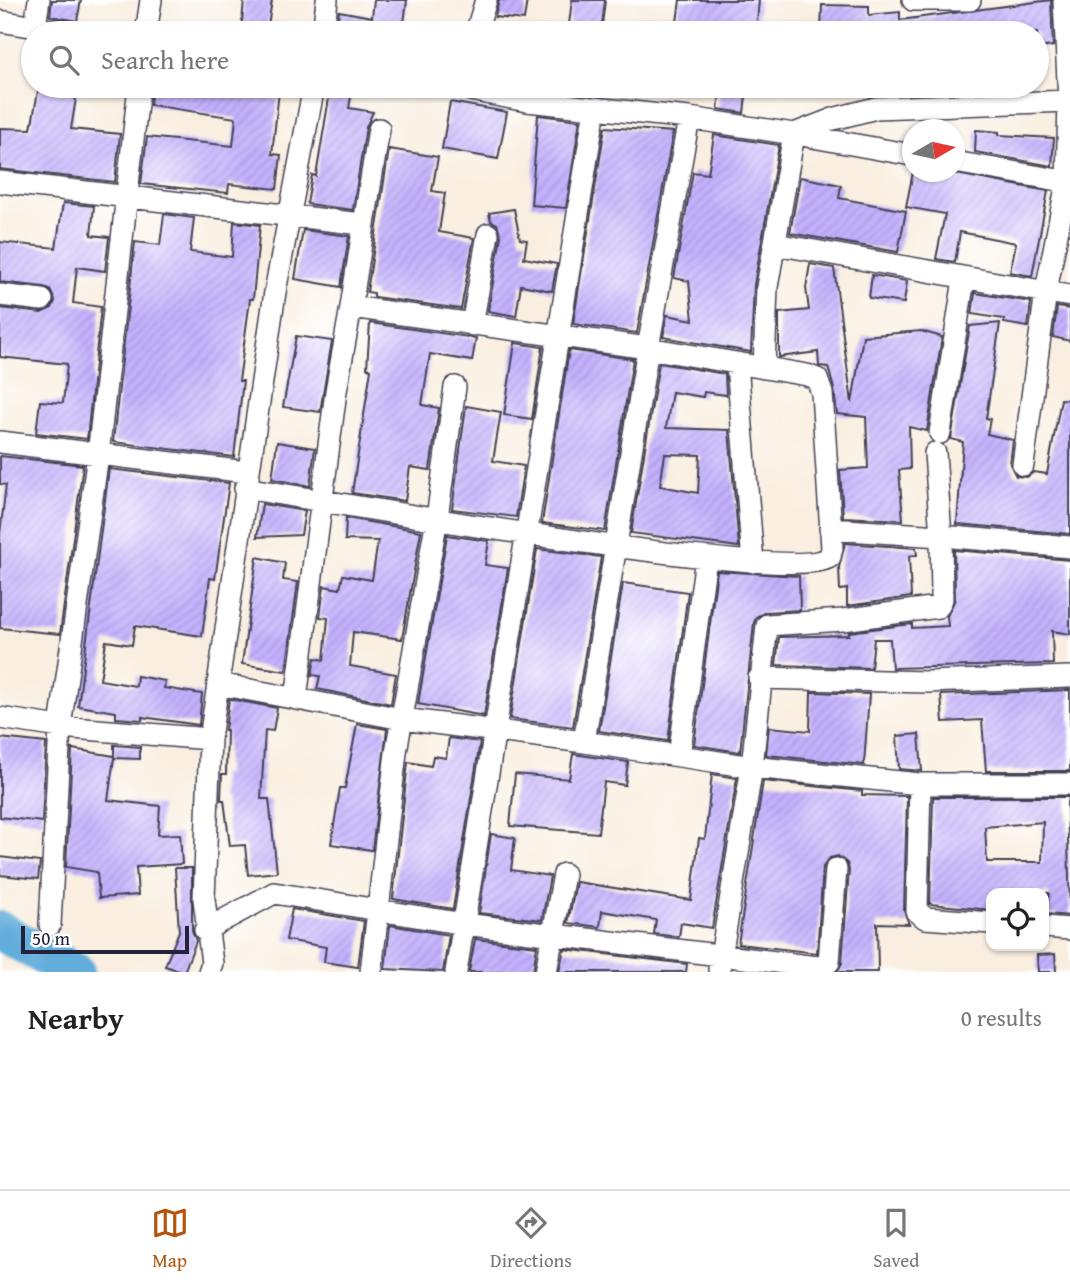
<!DOCTYPE html>
<html lang="en">
<head>
<meta charset="utf-8">
<style>
  :root { --surface:#fff; --page:#f6f6f6; --text:#222; --muted:#767676; --line:#e0e0e0; --accent:#b45309 }
  body { margin:0; font-family:"Gentium Book Plus",serif; background:var(--page); color:var(--text) }
  .controls { position:absolute; right:21px; bottom:21px; display:grid; overflow:hidden; border-radius:14px; box-shadow:0 2px 5px #0004 }
  .controls button { width:63px; height:63px; display:grid; place-items:center; padding:0; border:0; border-bottom:2px solid var(--line); background:var(--surface); color:var(--text); font:35px sans-serif }
  .compass { position:absolute; left:902px; top:119px; width:63px; height:63px; border-radius:50%; background:var(--surface); box-shadow:0 2px 5px #0004; rotate:81deg }
  .scale { position:absolute; left:21px; bottom:18px; width:168px; box-sizing:border-box; padding-left:7px; border:4px solid #22223b; border-top:0; font-size:19px; line-height:24px; white-space:nowrap; color:#22223b; -webkit-text-stroke:5px #fff; paint-order:stroke }
  .list { margin:0; padding:0; list-style:none }
  h2 { display:flex; justify-content:space-between; align-items:center; height:91px; margin:0; padding:0 28px; font-size:30px }
  h2 small { font-size:23px; font-weight:400; color:var(--muted) }
  .icon { flex:none; width:38px; height:38px; fill:none; stroke:currentColor; stroke-width:2; stroke-linecap:round; stroke-linejoin:round }
  .map { position:relative; flex:none; width:1070px; height:972px; overflow:hidden }
  .search { position:absolute; background:var(--surface); box-shadow:0 2px 5px #0004; left:21px; right:21px; top:21px; height:77px; display:flex; align-items:center; gap:18px; box-sizing:border-box; padding:0 24px; border-radius:38px; color:var(--muted); font-size:26px }
  .sheet { height:217px; background:var(--surface) }
  nav { display:flex; justify-content:space-around; align-items:center; box-sizing:border-box; height:98px; border-top:2px solid var(--line); background:var(--surface); font-size:19px; color:var(--muted) }
  nav a { display:grid; justify-items:center; gap:4px }
  nav .on { color:var(--accent) }
  .map>svg:first-child { display:block }
  .lines { fill:none; stroke-linecap:round; stroke-linejoin:round }
  .river { stroke:#62addb; stroke-width:40 }
  .building { fill:url(#building-hatch); fill-rule:evenodd }
  .minor-casing { stroke:#424154; stroke-width:24 }
  .minor { stroke:#fff; stroke-width:21 }
</style>
</head>
<body>
<div class="map">
<svg width="1070" height="972" viewBox="0 0 1070 972">
  <defs>
    <pattern id="building-hatch" width="6" height="6" patternUnits="userSpaceOnUse" patternTransform="scale(1.75)"><rect width="6" height="6" fill="#c3b1fd"/><path d="M-1 1l2-2M0 6l6-6M5 7l2-2" fill="none" stroke="#a798da"/></pattern>
  </defs>
  <rect width="100%" height="100%" fill="#fff"/>
  <filter id="ink" filterUnits="userSpaceOnUse"><feTurbulence type="fractalNoise" baseFrequency=".0143" numOctaves="2"/><feDisplacementMap in="SourceGraphic" scale="14" xChannelSelector="R" yChannelSelector="G"/><feConvolveMatrix kernelMatrix="1 2 1 2 8 2 1 2 1" color-interpolation-filters="sRGB"/></filter>
  <filter id="wash" filterUnits="userSpaceOnUse"><feTurbulence type="fractalNoise" baseFrequency=".00686" numOctaves="4" result="noise"/><feDisplacementMap in="SourceGraphic" scale="28" xChannelSelector="R" yChannelSelector="G"/><feGaussianBlur stdDeviation="1.57" result="paint"/><feColorMatrix in="noise" values="0 0 0 0 0 0 0 0 0 0 0 0 0 0 0 0 0 1.4 0 .05"/><feComposite in="paint" operator="in"/></filter>
  <g filter="url(#wash)">
    <rect width="100%" height="100%" fill="#f9eedf"/>
    <g class="lines">
      <path class="river" d="M0,931l75,41"/>
    </g>
    <g id="blocks">
      <path class="building" d="M52,0h29l-4,21 -27,-5z
        M244,0h28l-5,33h-26z
        M374,0h33l-3,23 6,1 -1,9h-73l3,-22 33,6z
        M499,0h28l-3,20 -29,-3z
        M572,0h33l-4,33h-33z
        M680,0h79l-3,33h-55l1,-8 -25,-3z
        M1051,0l2,46 -16,2v-15h-216l1,-28 47,1v9l31,-3v8z
        M39,86h39l-7,43 49,5 -5,48 -115,-13v-41l31,1z
        M152,86h60l33,6 1,-5 33,4 -7,63 9,1 -4,34 -48,-5 -1,9 -87,-9 6,-47 86,9 3,-28 -86,-13z
        M331,86h22l-4,22 24,4 -7,15 -13,83 -46,-6 5,-29 4,1z
        M570,86h34l-1,10 -34,-4z
        M721,86h26l-3,27 -26,-4z
        M896,86h75v5l-76,3z
        M450,102l57,10 -9,47 -56,-10z
        M538,115l42,5 -14,88 -35,-3z
        M605,127l68,5 -36,201 -64,-9z
        M976,130l23,2v3l55,3 -2,28 -77,-14z
        M714,135l65,10 -25,140 -3,67 -88,-15 4,-22 26,5 -4,-39 -15,-3 19,-106 15,2z
        M389,149l49,8 -6,34 13,2 -6,39 35,6 -13,71 -87,-12v-4l-7,-1z
        M913,172h32l103,19 -16,85 -22,-4 6,-29 -56,-11 -5,30 -19,-3 9,-45 -39,-7z
        M800,177l41,8 -2,13 67,13 -8,41 -108,-19z
        M63,203l31,3 -3,29 18,2 -4,34 -28,-4 -4,36 28,4 -14,132 -51,-6 4,-32 23,2 4,-39 -67,-7v-49l41,5 11,-5 3,-7 -5,-11 -6,-3 -44,-5v-40l56,6z
        M514,209l6,30 7,1 -3,18 33,6 -5,27 -31,-6 -5,31 -28,-5 13,-75 -4,-12 -6,-3 -2,-8z
        M164,214l30,4 -4,34 42,5 2,-35 26,3 -7,74h-3l-11,82h4l-9,76 -121,-15 22,-200 25,3z
        M303,230l46,6 -8,51 -46,-8z
        M810,264l24,4 18,135 11,-67 58,-5 21,6 -15,94 -18,-4 1,42 -11,1 4,50 -60,-3 -3,-47 28,-2 -2,-51 -29,-3 -3,-25 -6,-22 -9,-1 -1,-14 -39,5v-44l30,-3 -3,-22z
        M872,275l35,6 -3,22 -35,-5z
        M975,293l56,9 -3,25 -24,-4v-4l-32,-5z
        M1057,307l13,2v32l-17,-4z
        M370,323l106,15 -4,23 -42,-7 -8,51 17,3 -9,62 -20,-3 -5,34 -53,-8 19,-124 -4,-1z
        M1000,323l-14,95 4,1 -3,15 26,6 -3,24 6,12 11,1 7,-5 13,2 14,-75 9,1v134l-113,-10 6,-82 -12,-3 19,-113z
        M296,336l36,5 -12,71 -37,-5z
        M515,343l28,4 -11,72 -28,-4z
        M569,350l64,9 -28,172 -63,-8z
        M659,363l66,11 1,21 -22,-3 -1,5 -31,-5 -6,36 63,2 10,117 -108,-14zM665,454l35,1 -2,38 -38,-7z
        M466,406l35,6 -8,49 31,5 -8,51 -64,-8z
        M277,442l38,6 -5,38 -38,-7z
        M0,456l83,9 -23,169 -60,-6v-94l6,-49 -6,-1z
        M109,469l120,14 -14,96 -5,-1 -8,58 -67,-10 -3,19 -26,-4 -6,39 36,6 1,-10 28,5 -1,7 38,6 -3,31 -57,-8v3l-26,-2v-6l-38,-6z
        M262,504l43,7 -4,24 -44,2z
        M346,518l75,13 -19,108 -49,-7 -3,34 46,8 -5,30 -74,-15 3,-13 -8,-1 3,-17 9,2 4,-42 -8,-1 4,-31 16,3 3,-14 29,5 6,-39 -33,-1z
        M447,535l42,6 -4,24 23,3 -24,148 -66,-12z
        M845,543l71,5 1,7 -8,1 2,41 -64,9v-17l-7,1 -1,-23z
        M537,549l64,8 -28,170 -63,-8z
        M954,550l116,10v74l-18,-3 1,33 -161,4 -2,-29h-16l-3,29 -95,-3 3,-28 70,-2v-3l63,-8v4l36,-2 -1,-10 8,-17z
        M257,557l28,6 -2,17 15,2 -12,89 -44,-7z
        M717,571l82,5 1,34 -34,2 -10,5 -2,6 -14,129 -46,-7z
        M623,583l65,9 -20,149 -69,-10z
        M1070,690v81h-84l-4,-51 -39,2 -2,-27z
        M811,692l58,2 -5,71 -98,-10 3,-28 41,4z
        M229,699l48,9 -4,23 -8,-1 -4,69h8l8,73 -29,3 -3,-30 -15,1 -6,-46h-3l1,-26h4l1,-44h-2z
        M357,724l30,5 -15,121 -41,-6 9,-56h5z
        M919,734l3,37 -23,-2 -2,-33z
        M0,738l46,5 -4,79 -42,-5z
        M449,738l31,4 -27,167 -60,-10 15,-137 23,4 2,-10 13,2z
        M114,745l26,2v12l-26,-1 -6,42 52,6 -2,29 22,-1 2,30 -46,3 2,28 -39,3 -2,-26 -31,-5 6,-118 42,7z
        M573,754l55,8 -3,23 -21,-3 -6,51 -88,-7 5,-52 54,5z
        M712,774l25,4 -25,150 -31,-5 -2,14 -25,-3 2,-14 -54,-9 -2,16 -32,-4 8,-41 115,18 8,-62 6,1z
        M763,781l99,10v4l45,1 -3,115 5,13 -32,-1 1,49h-41l5,-9 7,-93 -2,-7 -9,-7 -8,2 -7,9 -6,86 -79,-9z
        M933,797h137l-3,5 3,114 -23,-2 2,-21h-58v17l-61,-6zM1043,822l-1,40h-55l-2,-35z
        M491,834l24,4 -4,32 39,6 -8,44 -63,-7z
        M0,857l40,5 -2,17 -38,-4z
        M175,868h17v62l4,11 -12,31 -19,-6 14,-35z
        M292,909l72,12 -6,46 -34,-5 2,-15 -40,-7z
        M390,925l59,10 -6,37 -58,-3z
        M475,939l62,7 -4,26h-64z
        M564,949l123,15 -1,8h-127z
        M1055,954l1,18h-18l-1,-17z"/>
    </g>
  </g>
  <g filter="url(#ink)">
    <use href="#blocks" fill-opacity="0" stroke="#424154" stroke-width="2"/>
    <g class="lines">
      <g class="minor-casing">
        <path id="minor" d="M913,0h57
          M0,21l72,12
          M35,26l4,-26
          M146,33l5,-33
          M323,33l4,-33
          M476,33l10,-33
          M468,86l2,4 57,11 162,17 105,16 -27,153 -3,81
          M794,134l39,-15 43,-11 193,-7
          M796,134l116,21
          M954,162l116,20
          M0,182l362,42
          M775,244l295,52
          M0,295l42,5
          M472,325l16,-91
          M737,364l16,198
          M940,433l24,-154
          M0,442l247,30
          M1023,465l23,-174 21,-109 2,-81 -5,-101
          M245,488c76,12 548,97 585,69l2,-9 -10,-155 -5,-14 -10,-4 -159,-27 -297,-41 28,-178
          M830,529l111,7 -6,-83
          M759,678l168,4 143,-5
          M219,684l183,35 182,23 64,-394 41,-230
          M296,699l40,-308 15,-84
          M0,718l60,9 150,12
          M584,742l95,14 27,-198
          M679,756l73,11 168,17h150
          M920,784l-3,127 8,7 66,5
          M50,925l10,-198 38,-272 41,-369
          M1044,927l26,2
          M205,930l69,-37 190,31 353,43 12,-5 7,-93
          M719,969l33,-202 15,-142 76,-5 95,-13 4,-8 -1,-63 129,11
          M209,972l3,-9 -8,-64 6,-160 65,-447 39,-206
          M371,972l25,-220 41,-234 18,-131
          M456,972l139,-864
          M546,972l18,-98"/>
      </g>
      <use href="#minor" class="minor"/>
    </g>
  </g>
</svg>
<div class="controls">
<button><svg class="icon" aria-label="locate" viewBox="0 0 24 24"><circle cx="12" cy="12" r="6"/><path d="M12 2v4M12 18v4M2 12h4M18 12h4"/></svg></button>
</div>
<svg class="compass" viewBox="-18 -18 36 36"><path d="M0-13l5 13h-10z" fill="#e53935"/><path d="M0 13l5-13h-10z" fill="#767676"/></svg>
<div class="scale">50 m</div>
<div class="search"><svg class="icon" aria-label="search" viewBox="0 0 24 24"><circle cx="10" cy="10" r="6"/><path d="M15 15l6 6"/></svg>Search here</div>
</div>
<section class="sheet">
<h2>Nearby<small>0 results</small></h2>
<ul class="list">
</ul>
</section>
<nav>
<a class="on"><svg class="icon" aria-label="map" viewBox="0 0 24 24"><path d="M3 6l6-2 6 2 6-2v14l-6 2-6-2-6 2zM9 4v14M15 6v14"/></svg>Map</a>
<a><svg class="icon" aria-label="directions" viewBox="0 0 24 24"><path d="M12 3l9 9-9 9-9-9zM9 14v-3h6M13 9l2 2-2 2"/></svg>Directions</a>
<a><svg class="icon" aria-label="saved" viewBox="0 0 24 24"><path d="M7 4h10v16l-5-4-5 4z"/></svg>Saved</a>
</nav>
</body>
</html>
